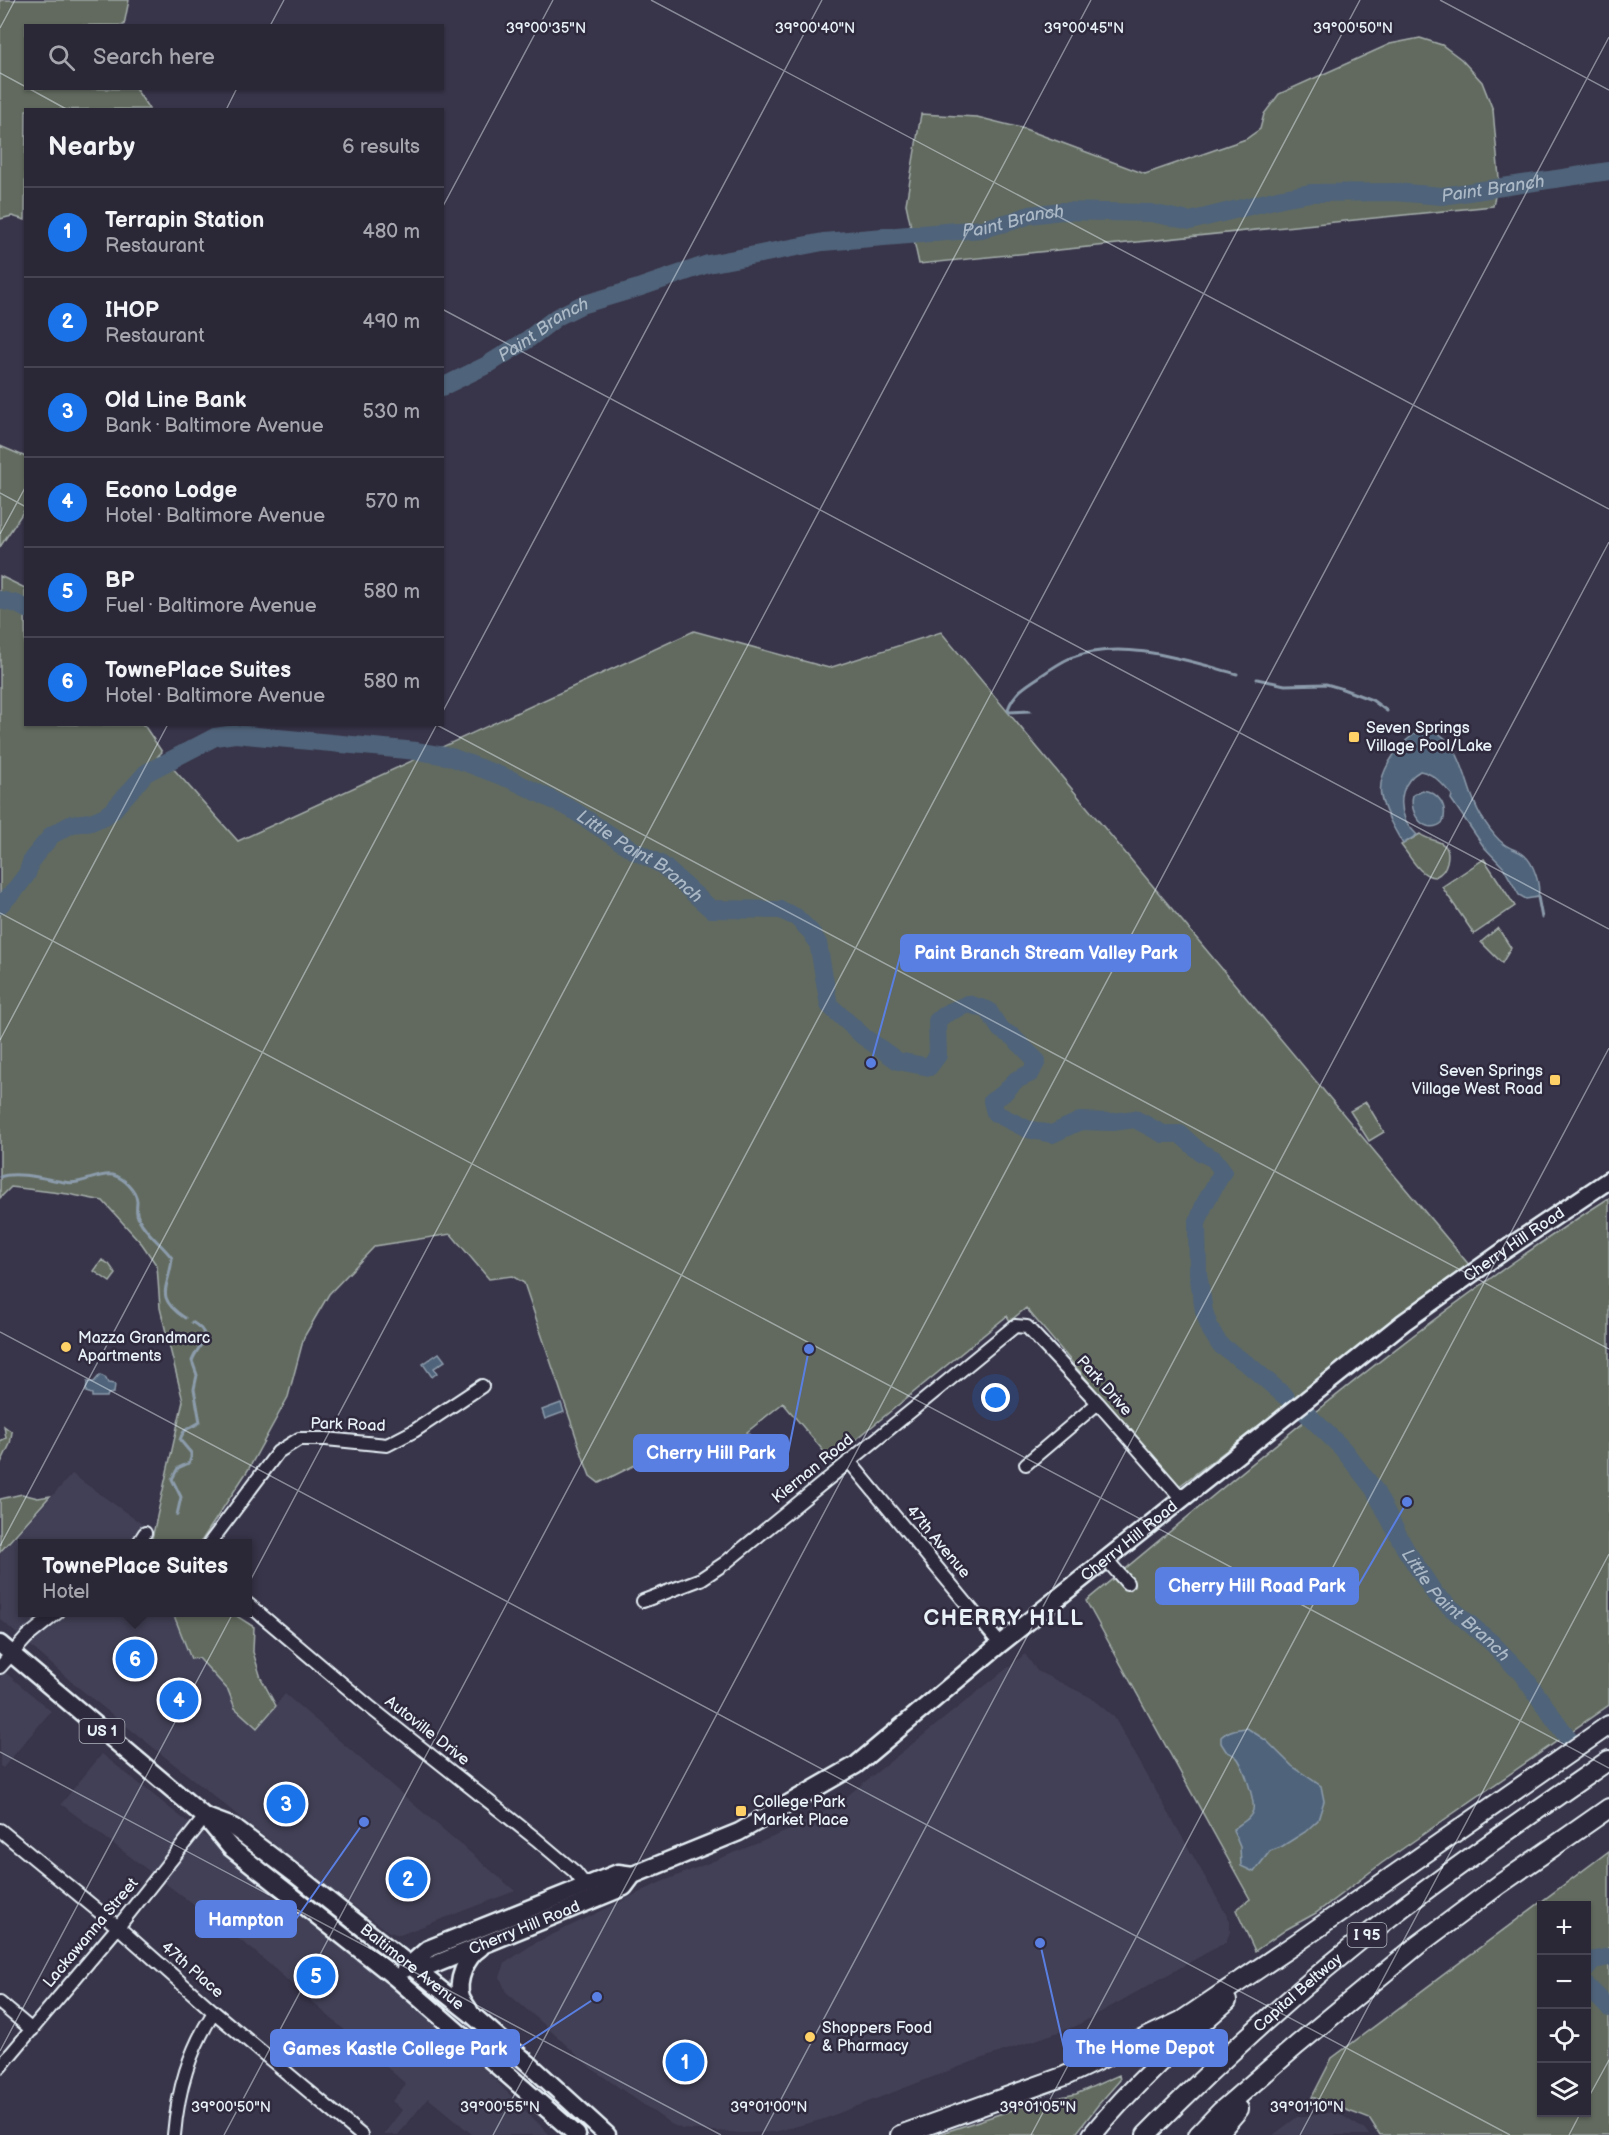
<!DOCTYPE html>
<html lang="en">
<head>
<meta charset="utf-8">
<style>
  :root { --surface:#2a2737; --page:#322f3f; --text:#f1f3f6; --muted:#a5a5ad; --line:#464452; --accent:#1a73e8 }
  body { margin:0; font-family:"Balsamiq Sans",sans-serif; background:var(--page); color:var(--text) }
  .controls { position:absolute; right:18px; bottom:18px; display:grid; overflow:hidden; border-radius:0px; box-shadow:0 2px 4px #0004 }
  .controls button { width:54px; height:54px; display:grid; place-items:center; padding:0; border:0; border-bottom:2px solid var(--line); background:var(--surface); color:var(--text); font:30px sans-serif }
  .you { position:absolute; left:996px; top:1398px; width:21px; height:21px; margin:-15px; border:4px solid #fff; border-radius:50%; background:#1a73e8; box-shadow:0 0 0 9px #1a73e833 }
  .badge { display:grid; place-items:center; width:39px; height:39px; border-radius:50%; background:var(--accent); color:#fff; font-size:20px; font-weight:700 }
  .pin { position:absolute; translate:-50% -50%; border:3px solid #fff; box-shadow:0 2px 6px #0006 }
  .popup { position:absolute; left:18px; top:1539px; width:234px; height:78px; box-sizing:border-box; display:grid; place-content:center; border-radius:0px; background:var(--surface); filter:drop-shadow(0 2px 4px #0005); font-size:20px; white-space:nowrap; color:var(--muted) }
  .popup b { font-size:22px; color:var(--text) }
  .popup::after { content:''; position:absolute; left:50%; top:100%; margin-left:-12px; border:12px solid transparent; border-top-color:var(--surface) }
  .list { margin:0; padding:0; list-style:none }
  h2 { display:flex; justify-content:space-between; align-items:center; height:78px; margin:0; padding:0 24px; font-size:26px }
  h2 small { font-size:20px; font-weight:400; color:var(--muted) }
  .list li { display:grid; grid-template-columns:39px 1fr auto; gap:18px; align-items:center; box-sizing:border-box; height:90px; padding:0 24px; border-top:2px solid var(--line) }
  .list b { display:block; font-size:22px; white-space:nowrap }
  .list p { margin:0; font-size:20px; white-space:nowrap; color:var(--muted) }
  .list em { font-size:20px; font-style:normal; color:var(--muted) }
  .icon { flex:none; width:33px; height:33px; fill:none; stroke:currentColor; stroke-width:2; stroke-linecap:round; stroke-linejoin:round }
  .map { position:relative; flex:none; width:1609px; height:2135px; overflow:hidden }
  .search { position:absolute; background:var(--surface); box-shadow:0 2px 4px #0004; left:24px; top:24px; width:420px; height:66px; display:flex; align-items:center; gap:15px; box-sizing:border-box; padding:0 21px; border-radius:0px; color:var(--muted); font-size:22px }
  .panel { position:absolute; background:var(--surface); box-shadow:0 2px 4px #0004; left:24px; top:108px; width:420px; height:618px; border-radius:0px }
  .map>svg:first-child { display:block }
  .built { fill:#424057 }
  .green { fill:#626b5f; stroke:#a5aeac; stroke-width:1.5; fill-rule:evenodd }
  .water { fill:#4f637a; stroke:#8c9cac; stroke-width:1.5 }
  .lines { fill:none; stroke-linecap:round; stroke-linejoin:round }
  .stream { stroke:#8c9cac; stroke-width:3 }
  .river { stroke:#4f637a; stroke-width:18 }
  .minor-casing { stroke:#e8f1f8; stroke-width:16 }
  .major-casing { stroke:#e8f1f8; stroke-width:21 }
  .highway-casing { stroke:#e8f1f8; stroke-width:22 }
  .minor { stroke:#2f2a3d; stroke-width:12 }
  .major { stroke:#2f2a3d; stroke-width:16 }
  .highway { stroke:#2f2a3d; stroke-width:18 }
  .ticks { fill:none; stroke:#e8f1f8; stroke-width:1.5; stroke-opacity:0.45 }
  .poi-dot { fill:#ffd166; stroke:#2f2a3d; stroke-width:2 }
  .labels { text-anchor:middle; dominant-baseline:central; stroke-width:5; stroke-linejoin:round; paint-order:stroke }
  .shield { fill:#2f2a3d; stroke:#b0b5c0; stroke-width:1.5 }
  .shield-label { font-size:15px; font-weight:bold; fill:#e8f1f8 }
  .poi-label { font-size:16px; fill:#e8f1f8; stroke:#2f2a3d; text-anchor:start }
  .street-label { font-size:16px; fill:#e8f1f8; stroke:#2f2a3d }
  .water-label { font-size:18px; font-style:italic; fill:#abb8c6; stroke:#2f2a3d }
  .district-label { font-size:22px; font-weight:bold; letter-spacing:1.5px; fill:#e8f1f8; stroke:#2f2a3d }
  .ticks-label { font-size:15px; text-anchor:middle; fill:#e8f1f8; stroke:#2f2a3d; stroke-width:5; stroke-linejoin:round; paint-order:stroke }
  .leader { fill:none; stroke:#5a7fe2; stroke-width:2 }
  .callout-dot { fill:#5a7fe2; stroke:#2f2a3d; stroke-width:2 }
  .callout { fill:#5a7fe2; stroke:#5a7fe2; stroke-width:2 }
  .callout-label { font-size:18px; text-anchor:middle; font-weight:bold; fill:#fff }
</style>
</head>
<body>
<div class="map">
<svg width="1609" height="2135" viewBox="0 0 1609 2135">
  <rect width="100%" height="100%" fill="#383449"/>
  <filter id="ink" filterUnits="userSpaceOnUse"><feTurbulence type="fractalNoise" baseFrequency=".0167" numOctaves="2"/><feDisplacementMap in="SourceGraphic" scale="12" xChannelSelector="R" yChannelSelector="G"/><feConvolveMatrix kernelMatrix="1 2 1 2 8 2 1 2 1" color-interpolation-filters="sRGB"/></filter>
  <g filter="url(#ink)">
    <path class="built" d="M72,1474l81,58 -2,11 -129,1v68l151,1 18,46 8,-2 29,33 7,18 23,20 27,-34 230,197 -115,44 -11,-3 -78,-58 -237,-190 -74,-65v-65z
      M1025,1654l12,17 53,26 24,20 116,204v11l-4,10 -150,84 -104,36 -151,58 -47,12 -30,1 -62,-4 -11,-5 -80,-56 -52,-48 -33,-28 -6,-15 5,-14 28,-19 126,-61 136,-55 47,-28z
      M0,1668l51,43 -48,57 -3,-2z
      M102,1754l305,243 75,70 68,68h-77l-45,-37 -30,37h-15l19,-25 -10,-9 14,-17 -153,-134 -192,-146z
      M1336,2112l31,19 3,4h-97l24,-18z"/>
    <path class="green" d="M0,0h129l-5,25 -98,1v62l110,1 13,20 -123,1 -1,110 -13,-4 -12,3z
      M1420,38l22,7 19,14 21,23 11,28 6,68 -6,28 -574,58 -13,-60 15,-90 56,3 48,12 120,45 101,-35 14,-10 4,-15 15,-20 111,-50z
      M0,446l26,11 -1,52 -25,38z
      M0,576l25,12 1,136 118,1 18,27 -4,4h4l76,85 456,-210 135,37 112,-36 529,634 -292,221 -152,-179 -16,13 -3,-5 -176,144 -48,-57 -36,29 15,18 -83,-7 -80,40 -9,-7 -5,-13 -61,-180 -12,-7 -23,3 -38,-45 -76,12 -46,48 -25,43 -16,60 -40,73 -46,70 -3,3h-48l32,-142 -23,-93 -3,-42 -15,-22 -39,-43 -35,-7 -57,-7 -11,11z
      M1420,834c11,9 33,4 27,28 -2,7 -4,11 -12,15 -15,0 -25,-21 -34,-32z
      M1484,859l31,47 -41,28 -32,-47z
      M1498,928l13,20 -9,15 -21,-21z
      M1366,1102l18,30 -15,9 -19,-30z
      M1609,1198v507l-227,158 -66,50 -29,16 -32,22 -19,-41 14,-11 -164,-298c170,-140 337,-285 523,-403z
      M102,1260l7,4 7,10 -6,8 -16,-11z
      M4,1426l8,6 -2,12 -10,21v-24l6,-3z
      M22,1494l16,4 12,-2 -50,56v-53z
      M173,1613h59l22,14 -1,25 8,26 15,28 -19,22 -22,-20 -7,-18 -29,-32 -8,1z
      M1609,1851v284h-229l-10,-16 -58,-22 20,-39zM1542,1906h44v206h-44z
      M1119,2075l1,5 -22,25 -23,30h-139l100,-33 40,-8z"/>
    <path class="water" d="M1431,729c36,16 33,63 52,90 6,9 12,19 21,25 6,5 14,6 20,11 10,8 17,31 14,42l-12,2 -7,-4 -16,-28 -19,-20 -33,-48 1,-4c-9,-10 -18,-22 -32,-24 -18,10 -22,30 -15,48 2,6 8,11 12,16l-14,9c-8,-14 -19,-32 -22,-48 -4,-21 15,-49 32,-61 6,-4 12,-5 18,-6z
      M1422,790c17,2 26,16 21,32 -17,15 -35,-8 -30,-27z
      M439,1353l6,8 -11,7 3,5 -5,4 -9,-13z
      M100,1375l5,2 3,6 7,1 -1,9 -6,1 -1,3h-15v-3l-6,-2 1,-10h7z
      M561,1403l3,9 -19,7 -3,-9z
      M1247,1728l20,13 25,25 29,20 3,15 -6,19 -13,12 -24,15 -11,4 -16,21 -13,-6 -1,-19 -7,-17c6,-7 18,-10 20,-20 2,-10 -9,-42 -15,-51 -3,-4 -8,-6 -12,-8l-5,-8v-6c7,-7 16,-8 26,-9z"/>
    <g class="lines">
      <path class="stream" d="M1257,679l28,6 41,-1 14,4 32,12 15,11
        M1030,711l-21,1 -1,-3c6,-16 17,-23 31,-32 10,-7 20,-14 31,-19 53,-20 115,2 167,16
        M1538,897l4,21
        M0,1177c16,-6 46,2 64,5 18,4 34,-10 49,-7 11,3 23,15 24,26 0,7 -2,12 2,18 8,16 23,25 33,39 -2,29 -20,38 13,60
        M177,1515l4,-18 -9,-18 6,-11 11,-5 2,-5v-5l-11,-13c5,-15 10,-10 20,-18l-6,-33 3,-14 -5,-14c6,-17 24,-25 0,-39"/>
      <g class="river">
        <path id="s1" d="M442,387l45,-22 40,-25 30,-23 24,-12 57,-17 70,-24 115,-22 159,-13 31,-8 17,-6 31,-4 90,2 39,8 92,-23 29,-5 83,-1 48,4 167,-25"/>
        <path d="M0,600l17,4 9,5"/>
        <path id="s2" d="M0,905l15,-15 12,-16 5,-15 20,-24 20,-11 19,-2 14,-6 8,-6 33,-37 69,-36 20,-3 182,17 34,6 61,23 61,30 60,40 29,15 49,44 70,1 15,7 15,15 7,11 11,62 35,32 34,24 31,6 9,-12 -1,-34 8,-7 23,-10 20,6 12,19 13,8 24,24 -6,12 -15,7 -13,14 -11,7 3,12 32,16 25,5 28,-13 33,1 22,-3 28,15h17l20,18 14,7 9,12 -19,34 -7,19 1,49 6,38 6,18 10,16 30,21 36,31"/>
        <path id="s3" d="M1306,1413l36,35 32,41 32,61 29,44 57,49 30,31 46,64"/>
        <path d="M1586,1969l8,-9 15,-3"/>
        <path d="M1586,1985l23,23"/>
      </g>
      <g class="minor-casing">
        <path id="minor" d="M849,1461l151,183
          M1026,1464l72,-61
          M138,1544l7,-11
          M209,1544l69,-92 21,-13h27l61,6 27,-14 68,-45
          M1106,1559l21,24
          M643,1601l58,-22 24,-16 290,-237 12,1 71,76 85,97
          M248,1604l123,104 165,131 39,33 11,14
          M0,1667l27,-30 31,-25
          M0,1830l118,97 96,85 147,123
          M0,2003l32,27
          M0,2067l118,-140 87,-110
          M174,2135c4,-46 15,-84 40,-123"/>
      </g>
      <g class="major-casing">
        <g id="major">
          <path d="M0,1644l205,173 25,30 166,131 181,157"/>
          <path id="s4" d="M206,1817l27,10 62,47 175,139 58,50 79,72"/>
          <path id="s5" d="M409,1965l22,1 193,-79 9,-12 106,-43 117,-67 144,-121 404,-322 101,-72 104,-70"/>
          <path d="M405,1969l23,-20 190,-76 15,2"/>
          <path d="M469,2010c-3,-4 -6,-9 -8,-13 -5,-16 5,-40 19,-49"/>
        </g>
      </g>
      <g class="highway-casing">
        <g id="highway">
          <path d="M900,2135l165,-59 116,-55 114,-77 314,-219"/>
          <path d="M1092,2135c40,-49 87,-92 135,-134"/>
          <path id="s6" d="M1146,2135c78,-79 160,-154 248,-221 70,-54 143,-104 215,-154"/>
          <path d="M1198,2135l23,-24 76,-66 121,-100 82,-61 109,-76"/>
          <path d="M1217,2135l22,-26"/>
        </g>
      </g>
      <use href="#minor" class="minor"/>
      <use href="#major" class="major"/>
      <use href="#highway" class="highway"/>
    </g>
  </g>
  <path class="ticks" d="M651,0l958,509M1440,0l169,90M270,26l14,-26M0,28l15,-28M0,73l26,14M28,88l40,22M226,110l11,-22M442,208l111,-208M442,309l1167,620M0,493l26,14M0,534l26,-48M442,713l380,-713M435,724l1174,625M0,913l1609,855M0,1040l168,-316M0,1332l1510,803M0,1546l437,-822M0,1752l721,383M0,2051l1091,-2051M1586,2102l23,-42M224,2135l1136,-2135M493,2135l1116,-2098M762,2135l847,-1593M1031,2135l578,-1087M1300,2135l309,-581M1569,2135l12,-23"/>
  <g class="poi-dot">
    <rect x="1348" y="731" width="12" height="12" rx="3"/>
    <rect x="1549" y="1074" width="12" height="12" rx="3"/>
    <circle cx="66" cy="1347" r="6"/>
    <rect x="735" y="1805" width="12" height="12" rx="3"/>
    <circle cx="810" cy="2037" r="6"/>
  </g>
  <g class="labels">
    <g class="shield">
      <rect x="79.5" y="1719" width="45" height="24" rx="4.5"/>
      <rect x="1347.5" y="1923" width="39" height="24" rx="4.5"/>
    </g>
    <g class="shield-label">
      <text x="102" y="1731">US 1</text>
      <text x="1367" y="1935">I 95</text>
    </g>
    <g class="poi-label">
      <text x="1366" y="728">Seven Springs<tspan x="1366" dy="18">Village Pool/Lake</tspan></text>
      <text x="1543" y="1071" text-anchor="end">Seven Springs<tspan x="1543" dy="18">Village West Road</tspan></text>
      <text x="78" y="1338">Mazza Grandmarc<tspan x="78" dy="18">Apartments</tspan></text>
      <text x="753" y="1802">College Park<tspan x="753" dy="18">Market Place</tspan></text>
      <text x="822" y="2028">Shoppers Food<tspan x="822" dy="18">&amp; Pharmacy</tspan></text>
    </g>
    <g class="street-label">
      <text stroke="none"><textPath href="#s5" startOffset="1334">Cherry Hill Road</textPath></text>
      <text transform="translate(1104 1386) rotate(48)">Park Drive</text>
      <text transform="translate(348 1425) rotate(2)">Park Road</text>
      <text transform="translate(813 1469) rotate(-39)">Kiernan Road</text>
      <text transform="translate(938 1542) rotate(50)">47th Avenue</text>
      <text stroke="none"><textPath href="#s5" startOffset="848">Cherry Hill Road</textPath></text>
      <text transform="translate(427 1731) rotate(38)">Autoville Drive</text>
      <text stroke="none"><textPath href="#s5" startOffset="123">Cherry Hill Road</textPath></text>
      <text transform="translate(91 1933) rotate(-50)">Lackawanna Street</text>
      <text stroke="none"><textPath href="#s4" startOffset="256">Baltimore Avenue</textPath></text>
      <text transform="translate(192 1970) rotate(41)">47th Place</text>
      <text stroke="none"><textPath href="#s6" startOffset="208">Capital Beltway</textPath></text>
    </g>
    <g class="water-label">
      <text stroke="none"><textPath href="#s1" startOffset="1090">Paint Branch</textPath></text>
      <text stroke="none"><textPath href="#s1" startOffset="604">Paint Branch</textPath></text>
      <text stroke="none"><textPath href="#s1" startOffset="117">Paint Branch</textPath></text>
      <text stroke="none"><textPath href="#s2" startOffset="735">Little Paint Branch</textPath></text>
      <text stroke="none"><textPath href="#s3" startOffset="246">Little Paint Branch</textPath></text>
    </g>
    <g class="district-label">
      <text x="1004" y="1618">CHERRY HILL</text>
    </g>
  </g>
  <g class="ticks-label">
    <text x="546" y="33">39°00'35"N</text>
    <text x="815" y="33">39°00'40"N</text>
    <text x="1084" y="33">39°00'45"N</text>
    <text x="1353" y="33">39°00'50"N</text>
    <text x="231" y="2112">39°00'50"N</text>
    <text x="500" y="2112">39°00'55"N</text>
    <text x="769" y="2112">39°01'00"N</text>
    <text x="1038" y="2112">39°01'05"N</text>
    <text x="1307" y="2112">39°01'10"N</text>
  </g>
  <path class="leader" d="M871 1063L901 953M809 1349L788 1453M1407 1502L1358 1586M364 1822L296 1919M1040 1943L1064 2048M597 1997L519 2048"/>
  <g class="callout-dot">
    <circle cx="871" cy="1063" r="6"/>
    <circle cx="809" cy="1349" r="6"/>
    <circle cx="1407" cy="1502" r="6"/>
    <circle cx="364" cy="1822" r="6"/>
    <circle cx="1040" cy="1943" r="6"/>
    <circle cx="597" cy="1997" r="6"/>
  </g>
  <g class="callout">
    <rect x="901" y="935" width="289" height="36" rx="6"/>
    <rect x="634" y="1435" width="154" height="36" rx="6"/>
    <rect x="1156" y="1568" width="202" height="36" rx="6"/>
    <rect x="196" y="1901" width="100" height="36" rx="6"/>
    <rect x="1064" y="2030" width="163" height="36" rx="6"/>
    <rect x="271" y="2030" width="248" height="36" rx="6"/>
  </g>
  <g class="callout-label">
    <text x="1046" y="959">Paint Branch Stream Valley Park</text>
    <text x="711" y="1459">Cherry Hill Park</text>
    <text x="1257" y="1592">Cherry Hill Road Park</text>
    <text x="246" y="1926">Hampton</text>
    <text x="1145" y="2054">The Home Depot</text>
    <text x="395" y="2055">Games Kastle College Park</text>
  </g>
</svg>
<div class="controls">
<button>+</button>
<button>−</button>
<button><svg class="icon" aria-label="locate" viewBox="0 0 24 24"><circle cx="12" cy="12" r="6"/><path d="M12 2v4M12 18v4M2 12h4M18 12h4"/></svg></button>
<button><svg class="icon" aria-label="layers" viewBox="0 0 24 24"><path d="M12 4l9 5-9 5-9-5zM3 14l9 5 9-5"/></svg></button>
</div>
<div class="you"></div>
<div class="pin badge" style="left:685px;top:2062px">1</div>
<div class="pin badge" style="left:408px;top:1879px">2</div>
<div class="pin badge" style="left:286px;top:1804px">3</div>
<div class="pin badge" style="left:179px;top:1700px">4</div>
<div class="pin badge" style="left:316px;top:1976px">5</div>
<div class="pin badge" style="left:135px;top:1659px">6</div>
<div class="popup"><b>TownePlace Suites</b>Hotel</div>
<div class="search"><svg class="icon" aria-label="search" viewBox="0 0 24 24"><circle cx="10" cy="10" r="6"/><path d="M15 15l6 6"/></svg>Search here</div>
<section class="panel">
<h2>Nearby<small>6 results</small></h2>
<ul class="list">
<li><span class="badge">1</span><div><b>Terrapin Station</b><p>Restaurant</p></div><em>480 m</em></li>
<li><span class="badge">2</span><div><b>IHOP</b><p>Restaurant</p></div><em>490 m</em></li>
<li><span class="badge">3</span><div><b>Old Line Bank</b><p>Bank · Baltimore Avenue</p></div><em>530 m</em></li>
<li><span class="badge">4</span><div><b>Econo Lodge</b><p>Hotel · Baltimore Avenue</p></div><em>570 m</em></li>
<li><span class="badge">5</span><div><b>BP</b><p>Fuel · Baltimore Avenue</p></div><em>580 m</em></li>
<li><span class="badge">6</span><div><b>TownePlace Suites</b><p>Hotel · Baltimore Avenue</p></div><em>580 m</em></li>
</ul>
</section>
</div>
</body>
</html>
